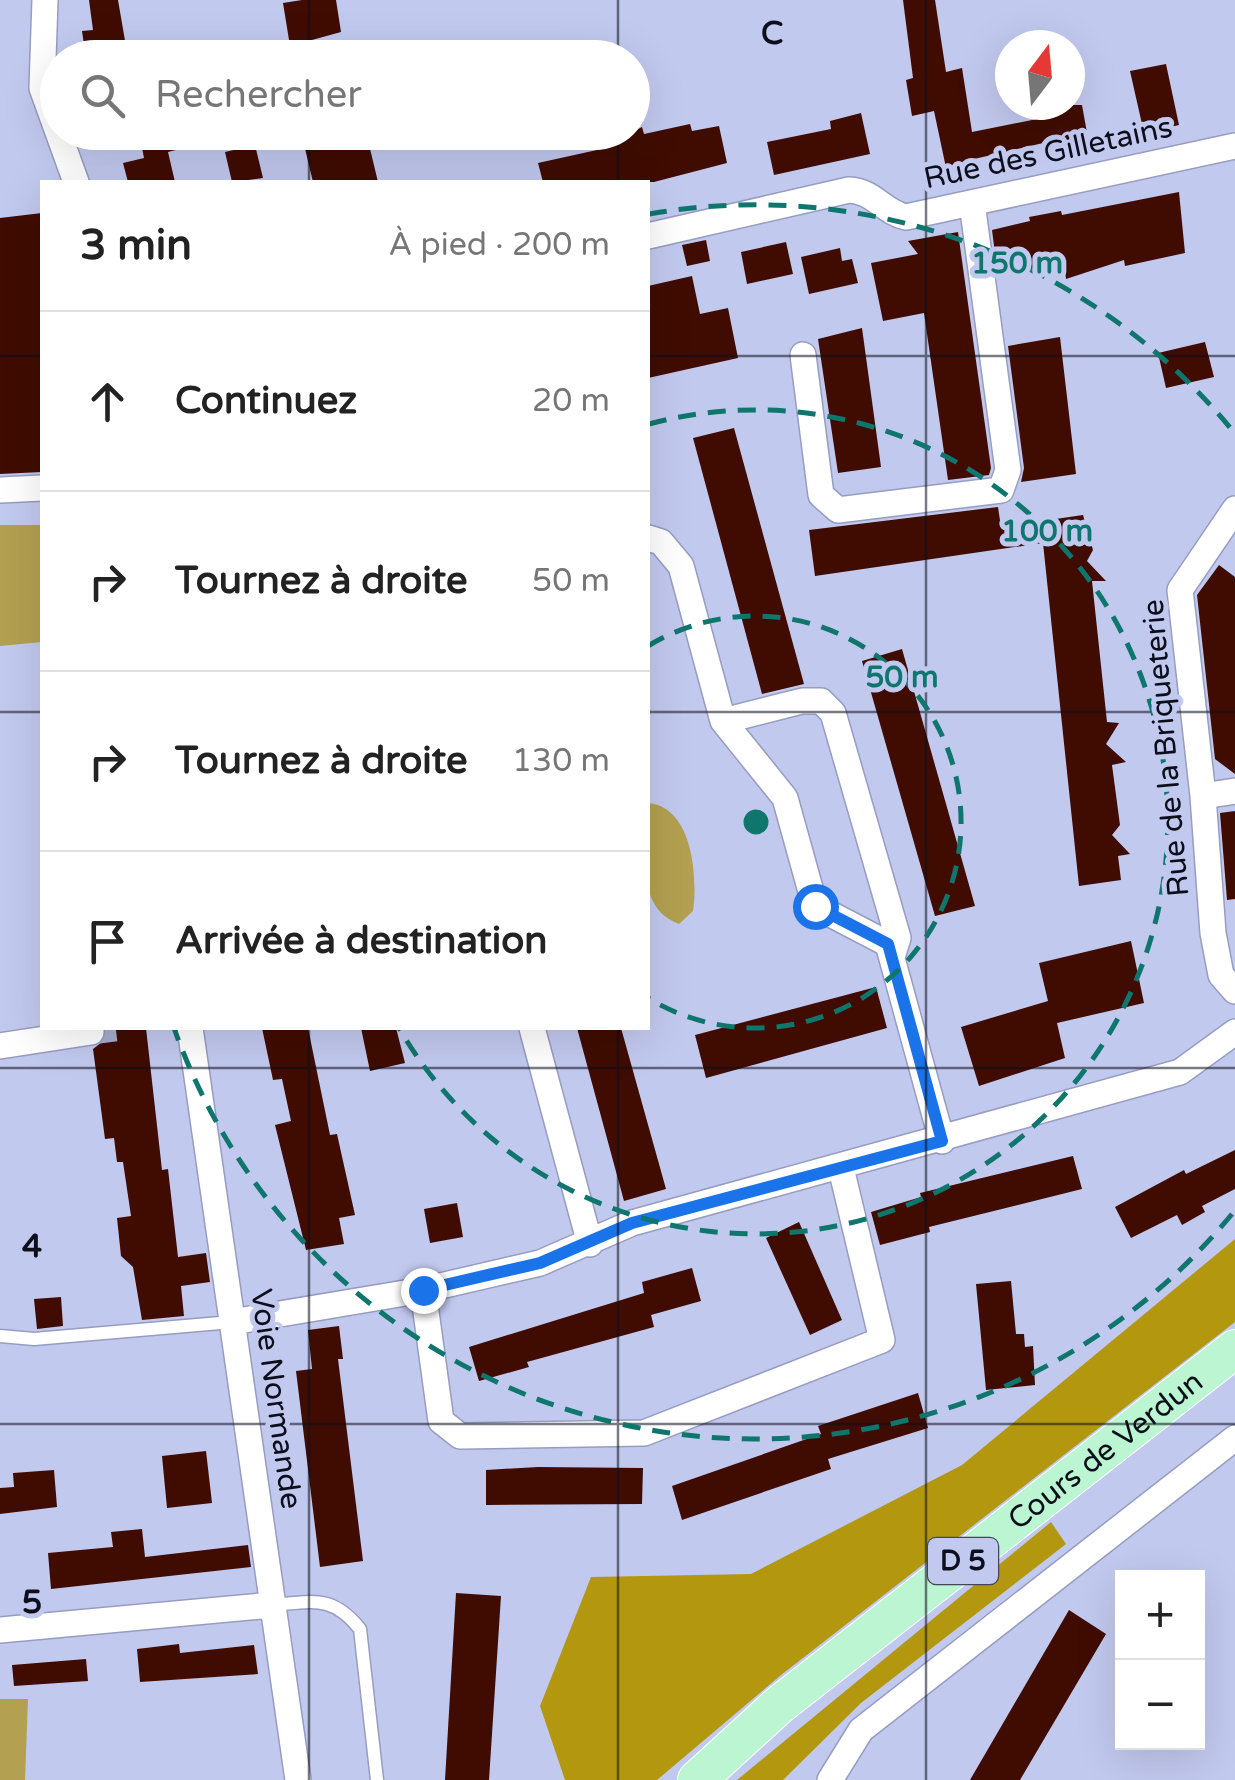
<!DOCTYPE html>
<html lang="fr">
<head>
<meta charset="utf-8">
<style>
  :root { --surface:#fff; --page:#f6f6f6; --text:#222; --muted:#767676; --line:#e0e0e0 }
  body { margin:0; font-family:"Varela Round",sans-serif; background:var(--page); color:var(--text) }
  .controls { position:absolute; right:30px; bottom:30px; display:grid; overflow:hidden; border-radius:0px; box-shadow:0 10px 40px #0002 }
  .controls button { width:90px; height:90px; display:grid; place-items:center; padding:0; border:0; border-bottom:2px solid var(--line); background:var(--surface); color:var(--text); font:50px sans-serif }
  .compass { position:absolute; left:995px; top:30px; width:90px; height:90px; border-radius:50%; background:var(--surface); box-shadow:0 10px 40px #0002; rotate:16deg }
  .stop { position:absolute; width:30px; height:30px; margin:-22px; border:8px solid #1a73e8; border-radius:50%; background:#fff }
  .stop.end { background:#1a73e8; border-color:#fff; box-shadow:0 2px 10px #0008 }
  .list { margin:0; padding:0; list-style:none }
  h2 { display:flex; justify-content:space-between; align-items:center; height:130px; margin:0; padding:0 40px; font-size:42px }
  h2 small { font-size:32px; font-weight:400; color:var(--muted) }
  .list li { display:grid; grid-template-columns:65px 1fr auto; gap:30px; align-items:center; box-sizing:border-box; height:180px; padding:0 40px; border-top:2px solid var(--line) }
  .list b { display:block; font-size:38px; white-space:nowrap }
  .list em { font-size:32px; font-style:normal; color:var(--muted) }
  .icon { flex:none; width:55px; height:55px; fill:none; stroke:currentColor; stroke-width:2; stroke-linecap:round; stroke-linejoin:round }
  .map { position:relative; flex:none; width:1235px; height:1780px; overflow:hidden }
  .search { position:absolute; background:var(--surface); box-shadow:0 10px 40px #0002; left:40px; top:40px; width:610px; height:110px; display:flex; align-items:center; gap:25px; box-sizing:border-box; padding:0 35px; border-radius:55px; color:var(--muted); font-size:38px }
  .panel { position:absolute; background:var(--surface); box-shadow:0 10px 40px #0002; left:40px; top:180px; width:610px; height:850px; border-radius:0px }
  .map>svg:first-child { display:block }
  .green { fill:#b3a050 }
  .forest { fill:#b3980f }
  .building { fill:#400c01 }
  .lines { fill:none; stroke-linecap:round; stroke-linejoin:round }
  .street-tunnel { stroke:#a7adcf; stroke-width:25; stroke-dasharray:25 12; stroke-linecap:butt }
  .lane-casing { stroke:#969dc1; stroke-width:15 }
  .street-casing { stroke:#969dc1; stroke-width:28 }
  .primary-casing { stroke:#fff; stroke-width:40 }
  .lane { stroke:#fff; stroke-width:12 }
  .street { stroke:#fff; stroke-width:25 }
  .primary { stroke:#bbf5d2; stroke-width:38 }
  .route { stroke:#1a73e8; stroke-width:12 }
  .grid { fill:none; stroke:#0c0e1b; stroke-width:2.5; stroke-opacity:0.55 }
  .ring { fill:none; stroke:#0f766e; stroke-width:5; stroke-dasharray:18 12 }
  .labels { text-anchor:middle; dominant-baseline:central; stroke-width:10; stroke-linejoin:round; paint-order:stroke }
  .shield { fill:#c2c9ef; stroke:#43465b; stroke-width:2.5 }
  .shield-label { font-size:28px; font-weight:bold; fill:#0c0e1b }
  .street-label { font-size:30px; fill:#0c0e1b; stroke:#c2c9ef }
  .grid-label { font-size:32px; text-anchor:middle; font-weight:bold; fill:#0c0e1b; stroke:#c2c9ef; stroke-width:10; stroke-linejoin:round; paint-order:stroke }
  .centre { fill:#0f766e; stroke:#c2c9ef; stroke-width:5 }
  .ring-label { font-size:30px; text-anchor:middle; font-weight:bold; fill:#0f766e; stroke:#c2c9ef; stroke-width:10; stroke-linejoin:round; paint-order:stroke }
</style>
</head>
<body>
<div class="map">
<svg width="1235" height="1780" viewBox="0 0 1235 1780">
  <rect width="100%" height="100%" fill="#c2c9ef"/>
  <path class="green" d="M0,525h42v117l-42,4z
    M648,803c45,4 50,74 45,108l-14,13c-47,-17 -32,-80 -31,-121z
    M0,1699h28l-3,81h-25z"/>
  <path class="forest" d="M1235,1239v83l-454,353 -124,105h-92l-25,-74 51,-129 160,-3 211,-109z
    M1051,1522l15,22 -205,159 -78,77h-46z"/>
  <path class="building" d="M89,0h29l10,58h-42l-4,-27 11,-1z
    M302,0h34l5,32 -51,14 -7,-43z
    M903,0h32l11,72 16,-4 10,64 70,-14 -3,-13h43l5,28 -113,26 4,17 -29,6 -15,-71 -22,5 -6,-36 7,-2z
    M1166,64l13,61 -35,8 -14,-62z
    M861,113l9,41 -96,21 -7,-33 64,-13 -1,-8z
    M690,124l2,7 27,-5 8,37 -73,19h-111l-5,-19 68,-15 -3,-13 29,-3 10,-5 2,7z
    M139,132h75v8l-46,12 7,30h-47l-5,-19 21,-5z
    M301,132h65l12,50h-65z
    M255,145l8,33 -31,4 -7,-30z
    M1179,192l6,61 -60,13 -1,-6 -58,19 -2,-16 -66,14 -6,-47 38,-9 -1,-4 32,-6 1,4z
    M42,213v259l-42,2v-256z
    M958,232l33,236 -2,7 -41,5 -24,-167 -41,8 -12,-58 47,-9 -10,-13z
    M706,240l4,21 -23,5 -5,-21z
    M786,242l7,32 -46,10 -6,-32z
    M840,248l2,13 10,-2 6,24 -49,11 -8,-37z
    M692,276l8,38 28,-6 10,50 -90,20v-92z
    M862,328l19,139 -43,6 -20,-134z
    M1060,337l16,137 -55,8 3,-14 -16,-122z
    M1205,342l9,35 -48,11 -8,-35z
    M734,428l70,256 -42,10 -69,-256z
    M998,507l3,20 82,-12 10,35 -6,11 19,20h-14l15,141 12,1 -13,21 20,18 -14,3 8,60 -8,10 18,19 -12,2 3,24 -42,6 -36,-343 -228,33 -6,-46z
    M1219,565l16,12v197l-20,-15 -18,-164z
    M902,649l73,257 -40,10 -73,-255z
    M1235,811v88l-8,1 -7,-87z
    M1131,941l13,62 -87,20 8,35 -86,28 -18,-59 87,-26 -9,-38z
    M876,987l11,41 -181,50 -11,-43z
    M106,1028h40l16,142 6,-1 10,88 28,-4 4,29 -29,4 3,30 -42,4 -9,-53 -12,-11 -4,-38 14,-2 -8,-54h-6l-3,-24 -9,1 -12,-90 13,-10z
    M262,1028h46l22,107 7,-1 18,81 -16,3 5,26 -38,6 -31,-125 16,-4 -9,-42 -9,1z
    M361,1028h35l9,35 -35,8z
    M577,1028h44l45,161 -42,12z
    M1235,1150v39l-33,17 3,6 -23,13 -5,-10 -46,23 -16,-31 69,-37 2,4z
    M1073,1156l9,33 -153,38 1,5 -50,13 -9,-33 50,-15 -1,-4z
    M457,1203l6,34 -33,6 -6,-34z
    M799,1222l43,98 -32,15 -44,-97z
    M692,1268l9,33 -50,14 3,12 -127,35 2,5 -50,14 -10,-34 175,-54 -2,-11z
    M1011,1281l5,53h8l1,13 8,-1 2,39 -49,5 -10,-106z
    M61,1297l2,29 -26,3 -3,-30z
    M339,1326l4,33h-5l25,202 -43,6 -24,-196 16,-2 -4,-39z
    M918,1393l10,35 -100,31 3,10 -149,51 -10,-34 149,-52 -3,-8z
    M206,1451l6,52 -45,5 -5,-52z
    M538,1467l105,1 -1,36 -156,1v-35z
    M54,1470l3,37 -57,7v-26l14,-1 -1,-14z
    M142,1529l3,28 103,-12 3,22 -200,22 -3,-36 65,-6 -2,-15z
    M456,1593l45,3 -12,184h-44z
    M1069,1610l37,24 -86,146h-50z
    M179,1644l1,9 74,-8 4,29 -118,8 -3,-33z
    M86,1659l2,22 -74,5 -2,-21z"/>
  <g class="lines">
    <path class="street-tunnel" d="M91,1032l32,-4"/>
    <g class="lane-casing">
      <path id="lane" d="M0,1336l34,3 198,-17
        M272,1605c41,-3 60,-11 88,24l17,151"/>
    </g>
    <g class="street-casing">
      <path id="street" d="M45,0l-3,88 34,94
        M648,236l201,-46c25,1 34,22 57,27l329,-71
        M803,355l18,140 17,15 163,-20 7,-20 -36,-267
        M0,490l42,-2
        M1235,509l-55,81 23,206 10,137 8,42 14,16
        M648,538l13,4 20,24 42,155 62,77 30,108 73,38 54,197
        M723,721l79,-20h19l12,12 65,225 -6,19
        M1203,796l32,-5
        M190,1028l108,752
        M532,1028l58,216
        M0,1046l91,-14
        M423,1290l18,131 19,15 184,-3 238,-93 -41,-172
        M232,1322l191,-32 117,-27 92,-40 548,-151 55,-40
        M0,1630l272,-25
        M830,1780l31,-50 374,-292"/>
    </g>
    <g class="primary-casing">
      <g id="primary">
        <path id="s1" d="M697,1780l82,-75 456,-356"/>
      </g>
    </g>
    <use href="#lane" class="lane"/>
    <use href="#street" class="street"/>
    <use href="#primary" class="primary"/>
  </g>
  <g class="lines">
    <path class="route" d="M423,1290l117,-27 92,-40 310,-82 -54,-197 -73,-38"/>
  </g>
  <path class="grid" d="M309,0v58M618,0v58M926,0v1780M309,132v50M618,132v50M0,356h42M648,356h587M0,712h42M648,712h587M309,1028v752M618,1028v752M0,1068h1235M0,1424h1235"/>
  <g class="ring">
    <path d="M648 646A206 206 0 1 1 648 998"/>
    <path d="M649 424A412 412 0 1 1 399 1028"/>
    <path d="M1232 1214A617 617 0 0 1 174 1028M649 214A617 617 0 0 1 1232 430"/>
  </g>
  <g class="labels">
    <rect class="shield" x="928" y="1538" width="70" height="46" rx="8"/>
    <g class="shield-label">
      <text x="963" y="1561">D 5</text>
    </g>
    <g class="street-label">
      <text transform="translate(1048 153) rotate(-12)">Rue des Gilletains</text>
      <text transform="translate(1166 748) rotate(-95)">Rue de la Briqueterie</text>
      <text transform="translate(276 1399) rotate(82)">Voie Normande</text>
      <text stroke="none"><textPath href="#s1" startOffset="525">Cours de Verdun</textPath></text>
    </g>
  </g>
  <g class="grid-label">
    <text x="772" y="44">C</text>
    <text x="32" y="1257">4</text>
    <text x="32" y="1613">5</text>
  </g>
  <circle cx="756" cy="822" r="15" class="centre"/>
  <g class="ring-label">
    <text x="1017" y="273">150 m</text>
    <text x="1047" y="541">100 m</text>
    <text x="902" y="687">50 m</text>
  </g>
</svg>
<div class="controls">
<button>+</button>
<button>−</button>
</div>
<svg class="compass" viewBox="-18 -18 36 36"><path d="M0-13l5 13h-10z" fill="#e53935"/><path d="M0 13l5-13h-10z" fill="#767676"/></svg>
<div class="stop" style="left:815px;top:906px"></div>
<div class="stop end" style="left:423px;top:1290px"></div>
<div class="search"><svg class="icon" aria-label="search" viewBox="0 0 24 24"><circle cx="10" cy="10" r="6"/><path d="M15 15l6 6"/></svg>Rechercher</div>
<section class="panel">
<h2>3 min<small>À pied · 200 m</small></h2>
<ul class="list">
<li><svg class="icon" aria-label="ahead" viewBox="0 0 24 24"><path d="M12 20V5M6 11l6-6 6 6"/></svg><div><b>Continuez</b></div><em>20 m</em></li>
<li><svg class="icon" aria-label="right" viewBox="0 0 24 24"><path d="M7 20v-9h11M14 6l5 5-5 5"/></svg><div><b>Tournez à droite</b></div><em>50 m</em></li>
<li><svg class="icon" aria-label="right" viewBox="0 0 24 24"><path d="M7 20v-9h11M14 6l5 5-5 5"/></svg><div><b>Tournez à droite</b></div><em>130 m</em></li>
<li><svg class="icon" aria-label="arrive" viewBox="0 0 24 24"><path d="M6 21V4h12l-3 4 3 4H6"/></svg><div><b>Arrivée à destination</b></div></li>
</ul>
</section>
</div>
</body>
</html>
